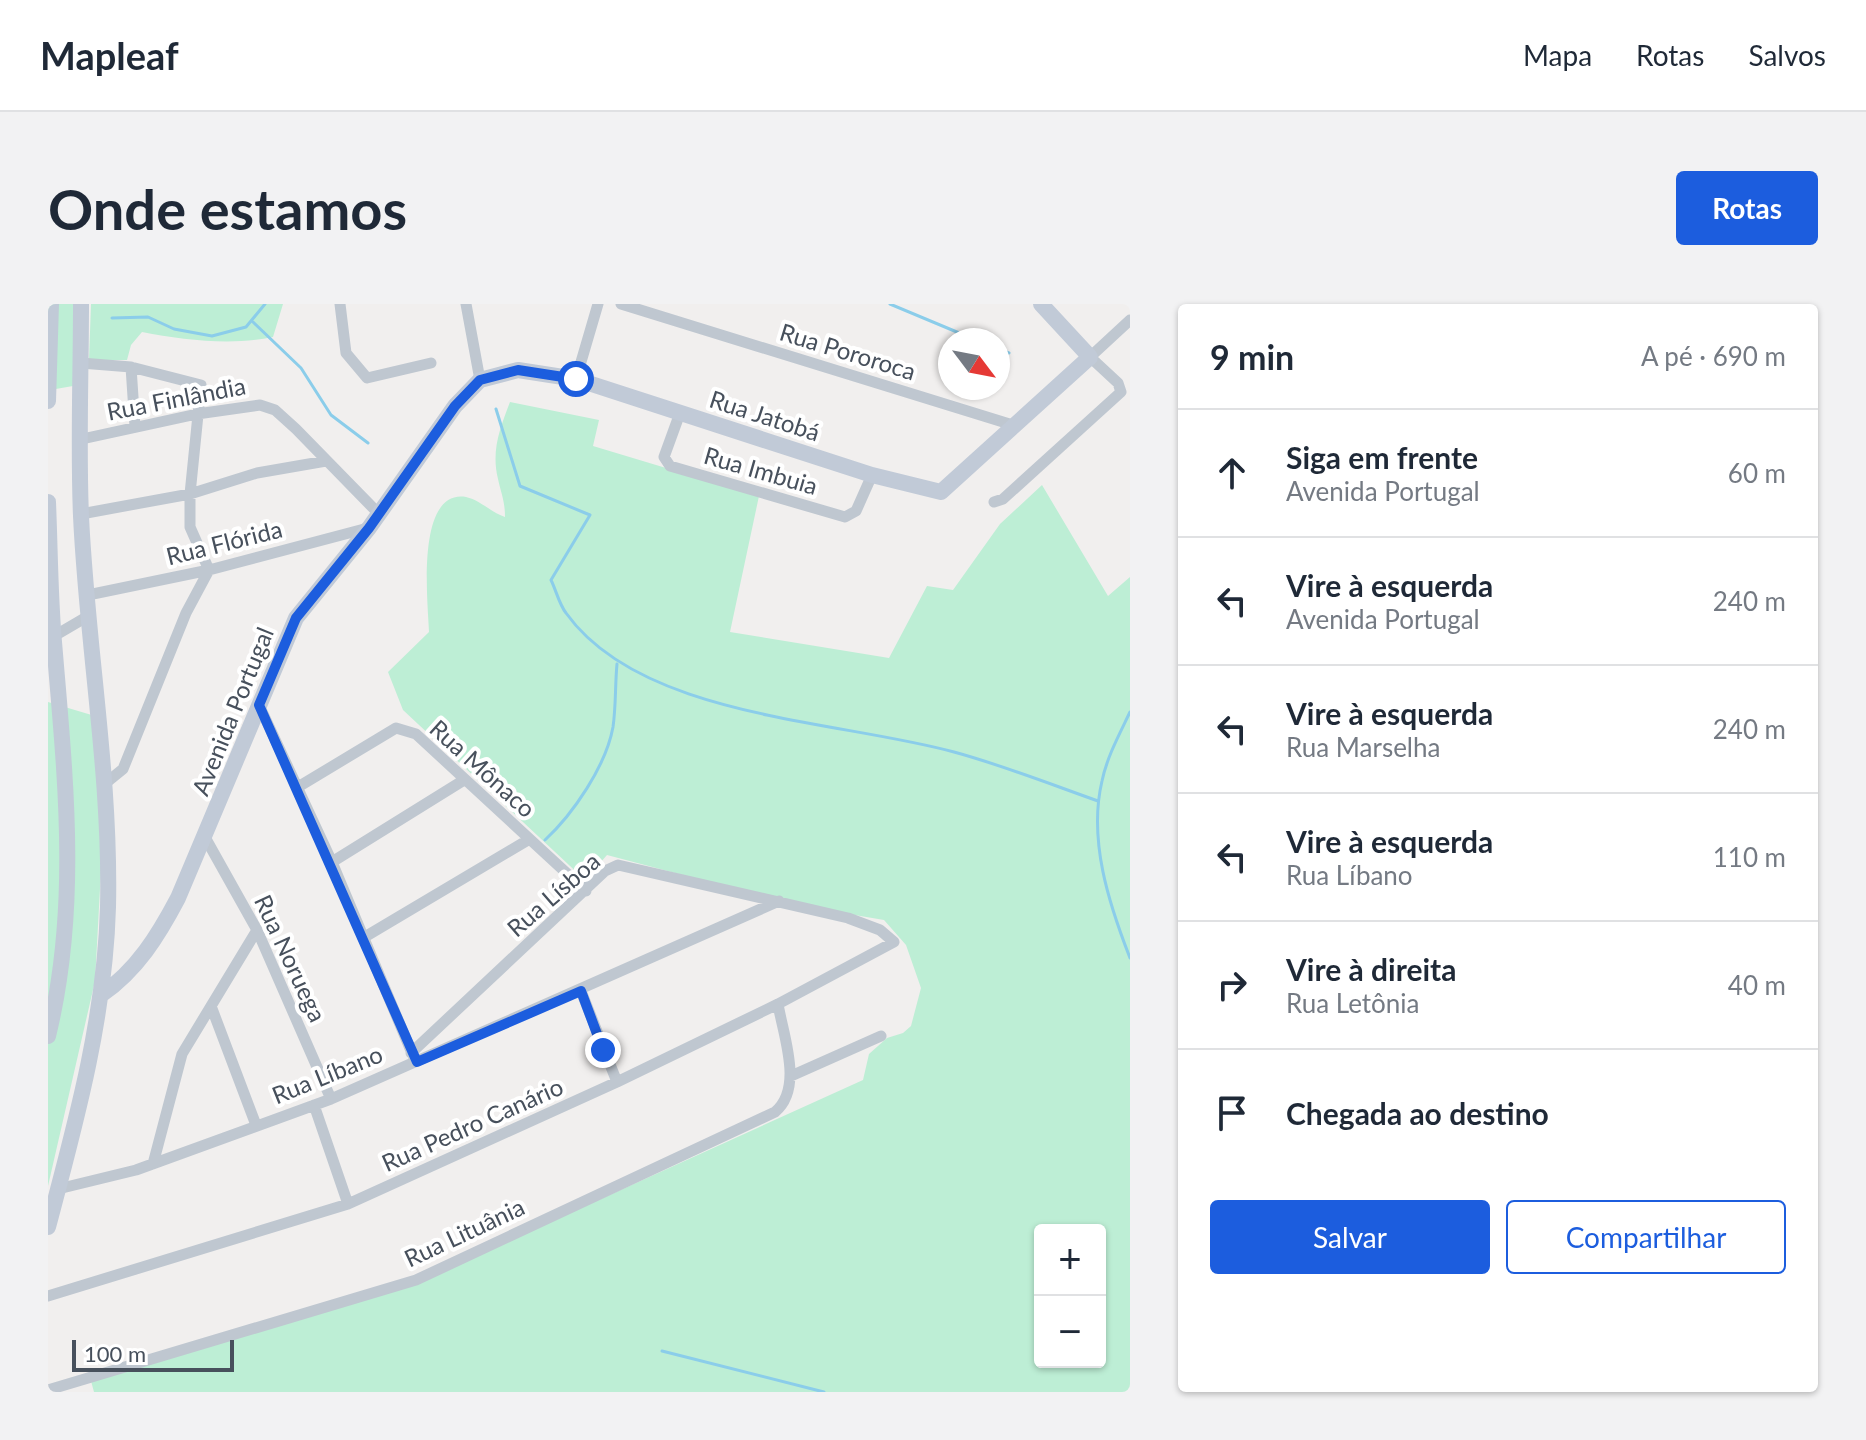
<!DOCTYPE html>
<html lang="pt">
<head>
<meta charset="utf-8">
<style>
  :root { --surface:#fff; --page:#f2f2f3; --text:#1f2937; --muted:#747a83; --line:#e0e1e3; --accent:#1c5dde }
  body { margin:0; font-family:Lato,sans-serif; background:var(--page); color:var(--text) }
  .controls { position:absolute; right:24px; bottom:24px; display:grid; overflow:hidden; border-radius:8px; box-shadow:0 2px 6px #0004 }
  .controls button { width:72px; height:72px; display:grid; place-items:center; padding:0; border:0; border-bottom:2px solid var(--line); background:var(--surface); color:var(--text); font:40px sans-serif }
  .compass { position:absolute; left:890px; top:24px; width:72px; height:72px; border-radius:50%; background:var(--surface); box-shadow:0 2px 6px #0004; rotate:122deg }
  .scale { position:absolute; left:24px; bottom:20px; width:162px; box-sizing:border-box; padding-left:8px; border:4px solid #47505c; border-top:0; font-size:22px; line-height:28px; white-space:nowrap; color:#47505c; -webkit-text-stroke:6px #fff; paint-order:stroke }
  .stop { position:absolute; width:24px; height:24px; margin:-18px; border:6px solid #1c5dde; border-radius:50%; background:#fff }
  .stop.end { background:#1c5dde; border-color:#fff; box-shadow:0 2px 8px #0008 }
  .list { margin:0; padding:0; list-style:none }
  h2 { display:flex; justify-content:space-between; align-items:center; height:104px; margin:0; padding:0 32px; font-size:34px }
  h2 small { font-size:26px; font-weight:400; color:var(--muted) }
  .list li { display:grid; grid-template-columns:52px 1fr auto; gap:24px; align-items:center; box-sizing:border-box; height:128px; padding:0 32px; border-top:2px solid var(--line) }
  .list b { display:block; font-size:30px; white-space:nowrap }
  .list p { margin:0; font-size:26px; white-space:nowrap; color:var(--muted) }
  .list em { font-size:26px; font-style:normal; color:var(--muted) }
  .actions { display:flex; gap:16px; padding:24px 32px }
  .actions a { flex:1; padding:18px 0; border:2px solid var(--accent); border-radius:8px; text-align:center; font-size:28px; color:var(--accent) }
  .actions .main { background:var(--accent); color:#fff }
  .icon { flex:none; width:44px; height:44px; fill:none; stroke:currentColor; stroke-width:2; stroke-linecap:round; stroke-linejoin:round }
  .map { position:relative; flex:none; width:1082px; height:1088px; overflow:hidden; border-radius:8px }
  header { display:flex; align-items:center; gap:48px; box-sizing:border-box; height:112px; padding:0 40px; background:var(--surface); border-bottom:2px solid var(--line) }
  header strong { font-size:38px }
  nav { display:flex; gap:44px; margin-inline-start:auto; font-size:28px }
  .intro { display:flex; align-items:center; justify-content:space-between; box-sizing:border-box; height:192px; padding:0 48px }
  h1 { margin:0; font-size:56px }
  .button { padding:20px 36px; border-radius:8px; background:var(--accent); color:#fff; font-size:28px; font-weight:700 }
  main { display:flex; gap:48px; padding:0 48px }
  aside { flex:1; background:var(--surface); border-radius:8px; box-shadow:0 2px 6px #0004 }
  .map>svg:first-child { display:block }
  .green { fill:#bdeed5; fill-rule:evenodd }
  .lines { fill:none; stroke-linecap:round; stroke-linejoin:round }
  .stream { stroke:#8bcdea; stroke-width:3 }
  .street { stroke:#bfc7d0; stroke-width:11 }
  .secondary { stroke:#c1cad7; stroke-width:16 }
  .route { stroke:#1c5dde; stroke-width:10 }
  .labels { text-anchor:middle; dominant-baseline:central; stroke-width:8; stroke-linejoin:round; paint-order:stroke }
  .street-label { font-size:24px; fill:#47505c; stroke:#fff }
</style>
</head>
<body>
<header>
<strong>Mapleaf</strong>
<nav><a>Mapa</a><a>Rotas</a><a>Salvos</a></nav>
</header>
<div class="intro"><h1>Onde estamos</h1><a class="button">Rotas</a></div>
<main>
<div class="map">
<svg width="1082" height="1088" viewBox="0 0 1082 1088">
  <rect width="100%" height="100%" fill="#f1efee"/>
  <path class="green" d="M0,0h27l-2,82 -23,4z
    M43,0h192l-10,33c-42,9 -89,3 -131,-5l-11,13 -4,15h-38z
    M462,98l89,18 -6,26 166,50 -29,136 159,26 38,-72 26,4 47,-66 42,-39 66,111 22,-19v815h-1036l-3,-11 329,-100 443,-201 6,-26 18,-16 16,-5 8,-7 10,-38 -15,-43 -22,-25 -88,-15 -189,-50 -22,25 -182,-170 -15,-38 41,-40c-1,-29 -14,-143 37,-135 14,3 26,16 39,20 0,-16 -4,-24 -7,-38 -7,-28 2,-51 12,-77zM992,926h60v132h-60z
    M0,398l47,14 7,136 -7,129 -47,205z"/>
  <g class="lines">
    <path class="stream" d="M842,0l86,36
      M64,14l36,-1 26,12 38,7 34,-9 19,-23
      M205,18l48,46 30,47 37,28
      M950,45l11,4
      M448,105l24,77 70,29 -39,65c5,10 8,24 15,33 75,105 272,107 388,139 48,13 96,32 144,49
      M1082,408c-11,23 -23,45 -28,69 -14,59 7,123 28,177
      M497,536c28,-26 61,-74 68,-113 3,-20 2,-42 4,-63
      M614,1047l162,41"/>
    <path class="street" d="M292,0l6,49 21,25 64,-15
      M418,0l14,76
      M573,0l395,122
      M33,59l50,4 70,18 -11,109v33l19,43 -23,43 -63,156 -16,13
      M83,63l4,60
      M528,75l22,-75
      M632,109l-16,44 6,9 175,51 11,-6 16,-36
      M34,135l115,-25 63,-9 15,5 21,19 83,85
      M946,198l9,-3 118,-107 -3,-9 -28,-26 40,-37
      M33,210l109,-20 67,-21 69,-12
      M40,291l121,-25 159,-42
      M1,335l41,-24
      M211,401l73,157 82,196
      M250,483l98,-59 20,6 170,157
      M158,535l51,91 74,169
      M284,558l132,-82
      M315,634l165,-98
      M533,687l36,91
      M163,702l45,119
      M743,772l90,-40
      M266,801l34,99
      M105,860l29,-110 75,-124
      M10,885l78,-19 195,-71 448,-198
      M0,992l300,-92 269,-122 161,-78 116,-62 -14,-12 -32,-12 -230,-53 -13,6 -194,182
      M0,1086l368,-110 359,-168c29,-24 8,-77 3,-108"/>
    <path class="secondary" d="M0,97l3,-97
      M0,198c2,47 2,94 6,140 11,133 26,263 -6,394
      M53,691c36,-25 57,-59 77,-97l118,-280 73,-90 86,-122 25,-26 38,-10 58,9 296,96 69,17 149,-135 -49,-53
      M0,923c28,-105 57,-210 60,-320 3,-132 -21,-260 -27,-391 -3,-70 0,-142 0,-212"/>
  </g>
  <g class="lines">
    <path class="route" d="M528,75l-58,-9 -38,10 -25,26 -86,122 -73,90 -37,87 158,357 164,-71 22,59"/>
  </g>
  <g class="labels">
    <g class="street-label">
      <text transform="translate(800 47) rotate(17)">Rua Pororoca</text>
      <text transform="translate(128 94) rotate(-11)">Rua Finlândia</text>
      <text transform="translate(717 111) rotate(18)">Rua Jatobá</text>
      <text transform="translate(713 166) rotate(16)">Rua Imbuia</text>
      <text transform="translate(176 238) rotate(-14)">Rua Flórida</text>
      <text transform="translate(184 407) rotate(-68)">Avenida Portugal</text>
      <text transform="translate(435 464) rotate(42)">Rua Mônaco</text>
      <text transform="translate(505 590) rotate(-41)">Rua Lísboa</text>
      <text transform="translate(243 654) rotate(65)">Rua Noruega</text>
      <text transform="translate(279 770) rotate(-22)">Rua Líbano</text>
      <text transform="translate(424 820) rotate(-24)">Rua Pedro Canário</text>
      <text transform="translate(416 928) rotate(-25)">Rua Lituânia</text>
    </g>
  </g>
</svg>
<div class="controls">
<button>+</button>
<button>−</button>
</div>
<svg class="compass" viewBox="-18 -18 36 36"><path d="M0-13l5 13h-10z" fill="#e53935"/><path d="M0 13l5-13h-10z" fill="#747a83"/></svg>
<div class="scale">100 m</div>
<div class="stop" style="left:528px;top:75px"></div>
<div class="stop end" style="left:555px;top:746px"></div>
</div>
<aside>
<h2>9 min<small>A pé · 690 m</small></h2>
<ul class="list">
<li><svg class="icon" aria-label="ahead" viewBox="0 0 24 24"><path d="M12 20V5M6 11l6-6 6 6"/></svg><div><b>Siga em frente</b><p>Avenida Portugal</p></div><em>60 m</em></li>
<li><svg class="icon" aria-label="left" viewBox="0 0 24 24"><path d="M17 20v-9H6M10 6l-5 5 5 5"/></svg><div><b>Vire à esquerda</b><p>Avenida Portugal</p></div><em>240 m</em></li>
<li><svg class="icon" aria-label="left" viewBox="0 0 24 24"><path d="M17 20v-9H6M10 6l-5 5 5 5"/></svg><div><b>Vire à esquerda</b><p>Rua Marselha</p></div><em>240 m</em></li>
<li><svg class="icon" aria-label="left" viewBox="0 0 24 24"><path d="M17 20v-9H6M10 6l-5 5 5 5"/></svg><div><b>Vire à esquerda</b><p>Rua Líbano</p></div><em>110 m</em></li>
<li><svg class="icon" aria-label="right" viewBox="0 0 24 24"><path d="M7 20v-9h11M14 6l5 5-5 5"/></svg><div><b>Vire à direita</b><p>Rua Letônia</p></div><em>40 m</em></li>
<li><svg class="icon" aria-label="arrive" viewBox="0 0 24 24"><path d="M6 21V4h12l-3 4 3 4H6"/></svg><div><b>Chegada ao destino</b></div></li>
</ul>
<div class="actions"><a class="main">Salvar</a><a>Compartilhar</a></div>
</aside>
</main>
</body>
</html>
